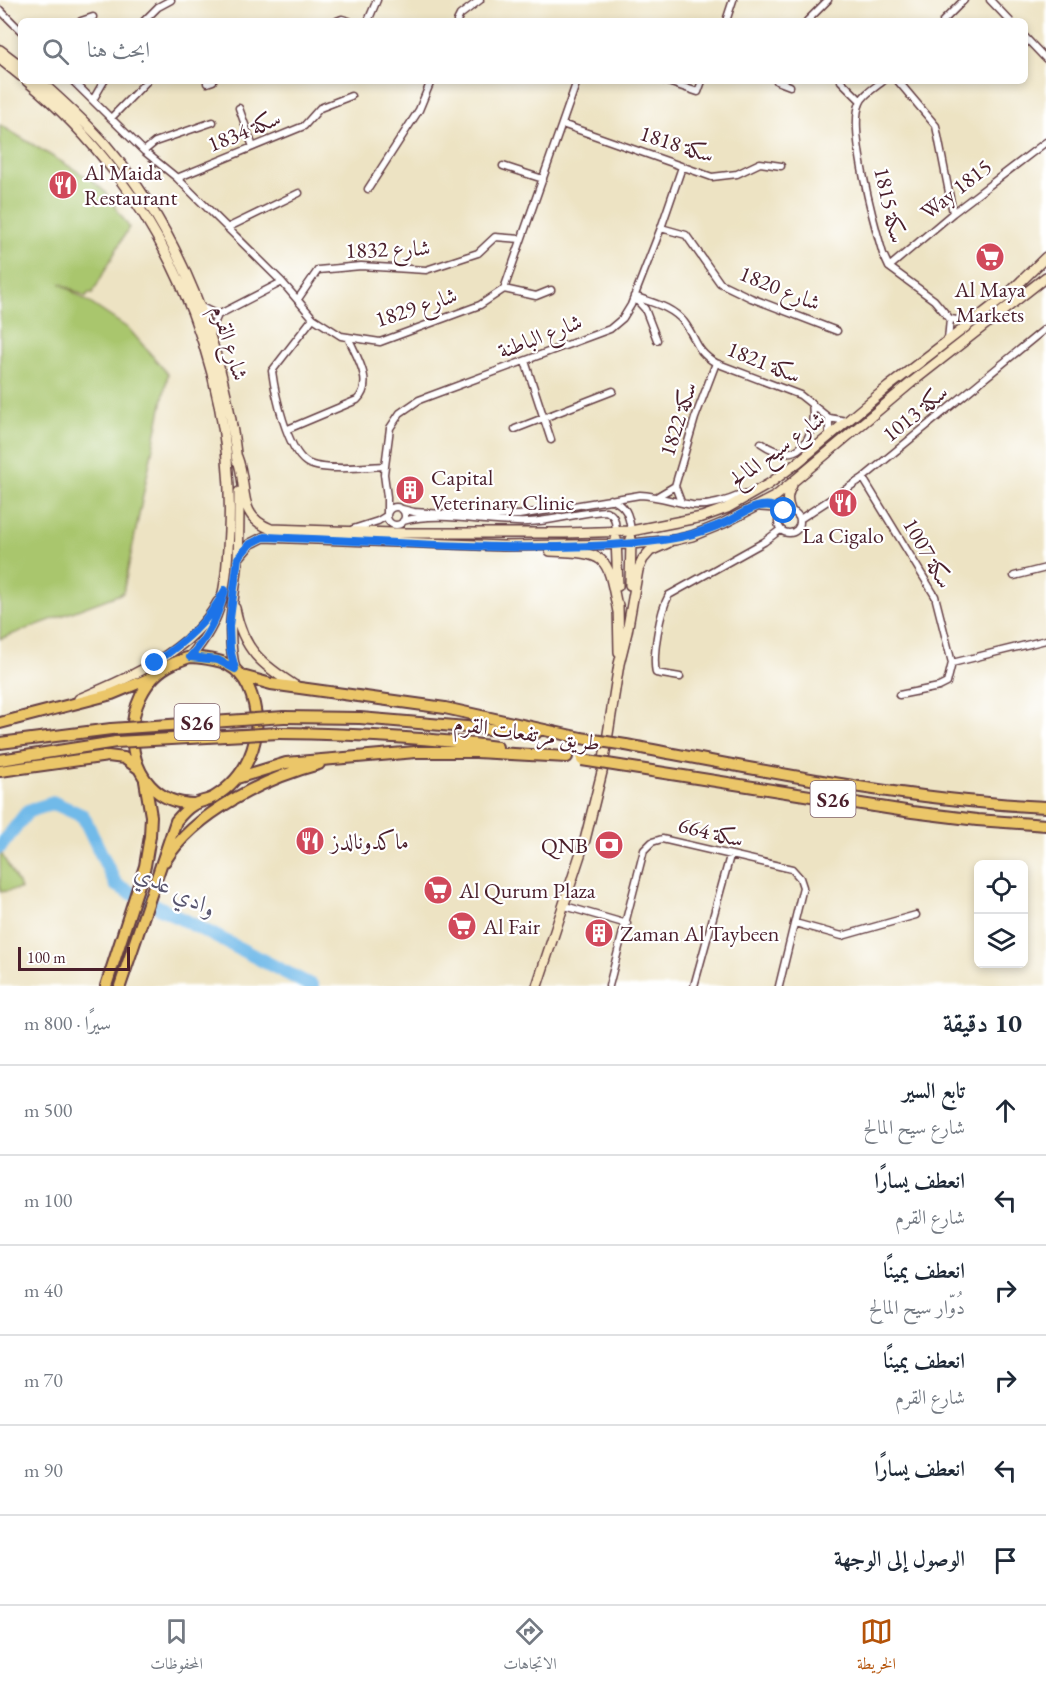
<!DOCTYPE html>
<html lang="ar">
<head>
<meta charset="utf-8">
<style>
  :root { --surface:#fff; --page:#f6f6f7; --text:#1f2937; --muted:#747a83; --line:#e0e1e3; --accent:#b45309 }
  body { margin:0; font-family:"EB Garamond",Amiri,serif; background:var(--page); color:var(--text); direction:rtl }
  .controls { position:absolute; right:18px; bottom:18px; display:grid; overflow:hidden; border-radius:9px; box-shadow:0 3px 9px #0003 }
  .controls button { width:54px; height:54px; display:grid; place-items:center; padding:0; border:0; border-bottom:2px solid var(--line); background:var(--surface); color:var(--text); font:30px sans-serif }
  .scale { position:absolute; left:18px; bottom:15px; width:112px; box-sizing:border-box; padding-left:6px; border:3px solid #4a1f2b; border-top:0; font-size:16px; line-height:21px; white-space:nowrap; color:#4a1f2b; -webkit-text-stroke:4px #fff; paint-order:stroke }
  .stop { position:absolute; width:18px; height:18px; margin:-14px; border:4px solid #1a73e8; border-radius:50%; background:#fff }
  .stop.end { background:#1a73e8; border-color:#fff; box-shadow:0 2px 6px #0008 }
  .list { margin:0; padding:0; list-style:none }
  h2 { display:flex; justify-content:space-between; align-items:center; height:78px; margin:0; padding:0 24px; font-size:26px }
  h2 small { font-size:20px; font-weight:400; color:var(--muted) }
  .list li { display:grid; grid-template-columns:39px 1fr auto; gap:18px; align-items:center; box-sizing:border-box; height:90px; padding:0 24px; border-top:2px solid var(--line) }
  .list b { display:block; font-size:22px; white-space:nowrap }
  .list p { margin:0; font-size:20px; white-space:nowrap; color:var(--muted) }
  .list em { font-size:20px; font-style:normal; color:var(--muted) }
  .icon { flex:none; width:33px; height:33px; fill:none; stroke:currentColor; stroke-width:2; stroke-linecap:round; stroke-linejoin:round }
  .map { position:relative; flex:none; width:1046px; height:986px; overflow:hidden; direction:ltr }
  .search { position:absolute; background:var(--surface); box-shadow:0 3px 9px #0003; left:18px; right:18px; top:18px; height:66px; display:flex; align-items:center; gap:15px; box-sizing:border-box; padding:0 21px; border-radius:9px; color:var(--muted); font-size:22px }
  .sheet { height:618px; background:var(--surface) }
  nav { display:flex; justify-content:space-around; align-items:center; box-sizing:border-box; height:84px; border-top:2px solid var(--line); background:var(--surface); font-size:16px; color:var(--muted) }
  nav a { display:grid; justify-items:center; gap:3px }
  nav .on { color:var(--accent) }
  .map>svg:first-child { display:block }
  .green { fill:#a9c66d; stroke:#7a724c; stroke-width:1.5 }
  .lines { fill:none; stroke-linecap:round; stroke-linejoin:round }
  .river { stroke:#71bae9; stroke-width:14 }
  .street-casing { stroke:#623c42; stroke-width:9 }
  .secondary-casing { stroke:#623c42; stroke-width:12 }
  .primary-casing { stroke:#623c42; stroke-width:14 }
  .street { stroke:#fff; stroke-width:6 }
  .secondary { stroke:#f7e8c3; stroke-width:9 }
  .primary { stroke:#ebc669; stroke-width:10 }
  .primary-bridge-casing { stroke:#623c42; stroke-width:14; stroke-linecap:butt }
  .primary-bridge { stroke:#ebc669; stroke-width:10 }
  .route { stroke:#1a73e8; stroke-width:8 }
  .labels { text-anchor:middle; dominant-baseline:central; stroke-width:4.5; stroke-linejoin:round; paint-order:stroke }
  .shield { fill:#fff; stroke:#80626b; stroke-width:1.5 }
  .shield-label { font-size:21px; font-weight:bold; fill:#4a1f2b }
  .street-label { font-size:22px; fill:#4a1f2b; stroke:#fff }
  .poi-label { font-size:22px; fill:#4a1f2b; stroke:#fff; text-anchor:start }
  .water-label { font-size:24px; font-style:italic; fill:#58556e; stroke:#fff }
</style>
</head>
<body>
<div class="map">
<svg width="1046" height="986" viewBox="0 0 1046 986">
  <rect width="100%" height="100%" fill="#fff"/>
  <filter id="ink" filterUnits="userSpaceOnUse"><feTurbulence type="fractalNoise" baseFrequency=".0167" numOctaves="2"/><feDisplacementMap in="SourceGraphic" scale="12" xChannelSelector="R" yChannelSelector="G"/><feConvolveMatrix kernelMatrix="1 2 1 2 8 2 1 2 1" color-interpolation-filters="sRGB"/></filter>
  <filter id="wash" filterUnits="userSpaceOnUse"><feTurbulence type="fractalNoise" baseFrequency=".008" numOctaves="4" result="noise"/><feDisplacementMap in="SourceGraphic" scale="24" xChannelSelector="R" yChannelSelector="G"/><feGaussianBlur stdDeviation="1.35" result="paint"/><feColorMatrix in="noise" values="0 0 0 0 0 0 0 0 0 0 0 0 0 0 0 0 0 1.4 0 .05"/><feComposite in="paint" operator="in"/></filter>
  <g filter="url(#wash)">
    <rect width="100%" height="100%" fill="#ede3c3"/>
    <path class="green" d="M0,125l92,55 13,12 24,35 -37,67 -3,-2 -3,5 -26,-14 69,46 39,45 -45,219 -123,46z
      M0,851l21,38 -21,3z"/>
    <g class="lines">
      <path class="river" d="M0,847l28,-36 26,-8 29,13 33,69 196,101"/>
    </g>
  </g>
  <g filter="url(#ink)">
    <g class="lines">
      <g class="street-casing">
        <path id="street" d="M990,0l20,21
          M0,10l21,21
          M81,21l12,-4
          M144,21l14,-14 13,-7
          M337,21l5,-2 7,2
          M368,21l9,-21
          M457,21l3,-6 20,-15
          M726,21l7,-21
          M807,21l21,-21
          M943,21l21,-21
          M1025,37l21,22
          M73,81l71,70 33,27 105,104 31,36 28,18 39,6 100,-37 24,-16 73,-208
          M207,81v2l6,-2
          M665,81l33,11 4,-11
          M777,81l13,5
          M841,81l19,19
          M883,81c-7,6 -20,13 -23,22 -12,26 14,121 23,151l6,13 45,33 16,19 23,3
          M898,81l38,45 17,87
          M93,100l11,-19
          M239,108l14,39
          M112,117l35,-36
          M562,124l150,53 25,-3 23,-11 21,3
          M144,151l11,-9 58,-20
          M503,166l40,13
          M177,178l127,-52 16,-18 31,-12
          M368,189l51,-79 12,-29
          M227,228l72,-35
          M661,228l25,7 34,48 31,15 86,33
          M889,267l64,-54 93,-71
          M504,289l32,7 15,-6
          M634,296c18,7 37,10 50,26 13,17 11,29 32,41l84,32 29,23 18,3
          M634,297l11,12 12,31
          M298,299l20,-29 43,-4 65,4 52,-17 17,-16 26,2
          M199,306l19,9
          M313,318l-41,53c3,23 15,78 34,91 14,10 61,5 78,4
          M210,333l8,-18 64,-33
          M948,340l2,-21
          M525,361l26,79
          M829,418v19
          M288,429l69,-29c18,-17 -1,-44 -9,-63
          M515,429l98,-38
          M761,443c36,25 56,-3 51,-40
          M863,478l72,118 17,67 94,-23
          M675,486l6,16
          M658,496l17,-10 20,-68 21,-55
          M610,499c16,6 19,15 21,32
          M387 516a9 9 0 1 1 18 0a9 9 0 1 1-18 0Z
          M402,509l12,3 44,3h61l121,-20c19,1 34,7 52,10 18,2 35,-4 51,-11
          M778 522a11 11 0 1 1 22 0a11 11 0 1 1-22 0Z
          M387,513v-16l-3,-23 6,-46 10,-15 19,-13 191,-71 13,-11 8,-13 30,-77 21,-61
          M800,519l63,-41 183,-150
          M403,521c40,-11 84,3 125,1 26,-1 52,-10 78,-11 10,5 9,10 10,20
          M353,529l25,-8 8,-5
          M1014,576l32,-8
          M680,677l-24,-4c-4,-19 4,-62 13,-78l95,-53 16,-12
          M899,695l40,-8 8,-4 5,-20
          M565,906l62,18
          M795,923l47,13 74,-21
          M609,986l35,-136 8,-8 10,-3 130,30 8,9 3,9 -24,99
          M694,986l36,-130"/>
      </g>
      <g class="secondary-casing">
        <path id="secondary" d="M0,50l21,16
          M0,59l21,17
          M27,81c132,108 209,280 202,450 -3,52 -3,85 -39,126
          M40,81c22,20 45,40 65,63 75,88 119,203 132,317
          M237,457c12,30 -2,58 34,72l123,4h171l66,-2 71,-14 25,-9 42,-24 28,-21 91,-76 119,-92 39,-38
          M761,506l14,1 6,6
          M790,510c-4,-10 -3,-16 2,-25
          M616,539l2,47
          M550,551c59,2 57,4 68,61
          M238,558l12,-14 14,-7 239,9 128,-2 44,-4 17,-4 32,-13 52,-27 136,-114 134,-105
          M630,585l1,-46
          M618,605l1,47
          M235,608c8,42 27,57 62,79
          M235,669c-10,-42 0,-70 3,-111 1,-22 1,-44 1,-66
          M79,699c48,-20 114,-48 139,-97
          M537,986l48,-146 17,-68 17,-108 8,-32 11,-62 5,-11 7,-8 18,-8"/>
      </g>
      <g class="primary-casing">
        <path id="primary" d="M242,676l29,8 174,24 136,30
          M284,717l76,1 176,15
          M0,723l112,-29 41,-17
          M279,733c73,1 145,4 218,14
          M0,743l111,-14
          M626,745c139,26 279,55 420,62
          M0,760l116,-18
          M620,766l292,46 65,8 69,5
          M0,771l108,-15 16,2 14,10
          M237,778l49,-15 130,-11h60l91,5
          M165,861c30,-49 101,-83 154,-97
          M106,986l39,-120 5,-30 1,-20 -6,-35
          M120,986l56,-165c5,-6 10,-12 17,-16 6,-4 14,-4 21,-8 32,-19 49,-56 40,-93 -5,-22 -17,-40 -40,-44 -7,-1 -16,-3 -23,-3 -5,1 -12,4 -17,6 -61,27 -56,140 20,141"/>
      </g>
      <use href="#street" class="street"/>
      <use href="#secondary" class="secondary"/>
      <use href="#primary" class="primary"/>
      <g class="primary-bridge-casing">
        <path id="primary-bridge" d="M111,729l173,-12
          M581,738l45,7
          M116,742l163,-9
          M582,760l38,6"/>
      </g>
      <use href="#primary-bridge" class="primary-bridge"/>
    </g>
  </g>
  <g class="lines" filter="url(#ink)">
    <path class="route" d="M155,663c30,-22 52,-39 70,-73 -7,27 -17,46 -35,67l28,3 17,9 -5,-20 -1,-23 9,-68 12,-14 14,-7c123,4 249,17 372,6 33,-3 58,-7 88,-20 12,-5 25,-16 37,-17 10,-2 14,1 20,7l3,-2"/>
  </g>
  <defs>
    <g id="restaurant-disc" transform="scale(1.5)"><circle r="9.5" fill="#d1495b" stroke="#fff"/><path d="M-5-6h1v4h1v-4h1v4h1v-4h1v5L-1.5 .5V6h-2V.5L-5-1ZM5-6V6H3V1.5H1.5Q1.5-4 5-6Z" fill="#fff"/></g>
    <g id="supermarket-disc" transform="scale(1.5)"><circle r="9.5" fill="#d1495b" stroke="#fff"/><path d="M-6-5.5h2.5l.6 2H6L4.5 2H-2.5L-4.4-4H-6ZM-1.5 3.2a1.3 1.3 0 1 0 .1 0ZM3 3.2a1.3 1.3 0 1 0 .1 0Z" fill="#fff"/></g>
    <g id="building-disc" transform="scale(1.5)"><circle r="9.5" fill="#d1495b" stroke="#fff"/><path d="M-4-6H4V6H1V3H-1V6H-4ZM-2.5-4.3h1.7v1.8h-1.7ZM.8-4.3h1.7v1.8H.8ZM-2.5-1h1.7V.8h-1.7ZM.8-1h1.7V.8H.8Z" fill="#fff"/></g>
    <g id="bank-disc" transform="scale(1.5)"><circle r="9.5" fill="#d1495b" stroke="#fff"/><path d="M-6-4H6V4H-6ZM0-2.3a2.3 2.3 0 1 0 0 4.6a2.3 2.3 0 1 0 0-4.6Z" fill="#fff"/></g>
  </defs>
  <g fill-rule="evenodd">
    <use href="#restaurant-disc" x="63" y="185"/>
    <use href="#supermarket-disc" x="990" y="257"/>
    <use href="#building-disc" x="410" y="490"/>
    <use href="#restaurant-disc" x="843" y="503"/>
    <use href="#restaurant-disc" x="310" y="841"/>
    <use href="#bank-disc" x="609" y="845"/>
    <use href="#supermarket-disc" x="438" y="890"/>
    <use href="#supermarket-disc" x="462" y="926"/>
    <use href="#building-disc" x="599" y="933"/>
  </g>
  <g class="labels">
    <g class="shield">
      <rect x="174.5" y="704" width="45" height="36" rx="4.5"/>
      <rect x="810.5" y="781" width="45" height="36" rx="4.5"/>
    </g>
    <g class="shield-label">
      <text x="197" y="722">S26</text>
      <text x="833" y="799">S26</text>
    </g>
    <g class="street-label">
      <text transform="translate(244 131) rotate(-22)">سكة 1834</text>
      <text transform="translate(677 144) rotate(18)">سكة 1818</text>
      <text transform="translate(956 189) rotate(-38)">Way 1815</text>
      <text transform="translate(890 205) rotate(77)">سكة 1815</text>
      <text transform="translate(388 249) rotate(-2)">1832 شارع</text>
      <text transform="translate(780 288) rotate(22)">1820 شارع</text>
      <text transform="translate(416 307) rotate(-18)">1829 شارع</text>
      <text transform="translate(540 336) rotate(-21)">شارع الباطنة</text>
      <text transform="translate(230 343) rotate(73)">شارع القرم</text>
      <text transform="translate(764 362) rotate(22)">سكة 1821</text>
      <text transform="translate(915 413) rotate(-39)">سكة 1013</text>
      <text transform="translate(678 419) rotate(-72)">سكة 1822</text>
      <text transform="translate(777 449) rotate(-36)">شارع سيح المالح</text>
      <text transform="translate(928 553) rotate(60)">سكة 1007</text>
      <text transform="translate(527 733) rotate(8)">طريق مرتفعات القرم</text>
      <text transform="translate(711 832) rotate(14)">سكة 664</text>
    </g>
    <g class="poi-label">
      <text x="84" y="172">Al Maida<tspan x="84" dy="25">Restaurant</tspan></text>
      <text x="990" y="289" text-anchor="middle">Al Maya<tspan x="990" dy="25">Markets</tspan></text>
      <text x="431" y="477">Capital<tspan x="431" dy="25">Veterinary Clinic</tspan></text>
      <text x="843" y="535" text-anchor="middle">La Cigalo</text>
      <text x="331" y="841">ماكدونالدز</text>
      <text x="588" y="845" text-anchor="end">QNB</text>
      <text x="459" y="890">Al Qurum Plaza</text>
      <text x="483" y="926">Al Fair</text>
      <text x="620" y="933">Zaman Al Taybeen</text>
    </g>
    <g class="water-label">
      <text transform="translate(176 890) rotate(27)">وادي عدي</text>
    </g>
  </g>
</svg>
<div class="controls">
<button><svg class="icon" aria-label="locate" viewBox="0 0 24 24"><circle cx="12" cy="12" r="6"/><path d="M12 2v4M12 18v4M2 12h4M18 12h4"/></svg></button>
<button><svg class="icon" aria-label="layers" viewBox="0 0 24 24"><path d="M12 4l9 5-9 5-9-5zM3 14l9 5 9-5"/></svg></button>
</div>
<div class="scale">100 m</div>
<div class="stop" style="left:784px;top:511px"></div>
<div class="stop end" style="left:155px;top:663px"></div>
<div class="search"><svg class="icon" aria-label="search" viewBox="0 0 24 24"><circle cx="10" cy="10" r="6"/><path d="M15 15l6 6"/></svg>ابحث هنا</div>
</div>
<section class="sheet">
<h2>10 دقيقة<small>سيرًا · 800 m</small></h2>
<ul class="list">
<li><svg class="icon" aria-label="ahead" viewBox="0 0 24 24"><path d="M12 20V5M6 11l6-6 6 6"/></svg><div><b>تابع السير</b><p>شارع سيح المالح</p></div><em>500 m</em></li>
<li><svg class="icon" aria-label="left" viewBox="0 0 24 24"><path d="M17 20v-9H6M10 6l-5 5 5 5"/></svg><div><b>انعطف يسارًا</b><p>شارع القرم</p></div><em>100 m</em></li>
<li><svg class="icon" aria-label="right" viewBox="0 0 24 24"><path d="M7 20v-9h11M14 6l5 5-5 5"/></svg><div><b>انعطف يمينًا</b><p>دُوّار سيح المالِح</p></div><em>40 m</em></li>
<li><svg class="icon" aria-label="right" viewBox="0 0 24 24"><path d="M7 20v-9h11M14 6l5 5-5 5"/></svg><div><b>انعطف يمينًا</b><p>شارع القرم</p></div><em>70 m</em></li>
<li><svg class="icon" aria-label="left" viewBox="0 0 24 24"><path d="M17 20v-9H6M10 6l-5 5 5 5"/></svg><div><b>انعطف يسارًا</b></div><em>90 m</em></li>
<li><svg class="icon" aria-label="arrive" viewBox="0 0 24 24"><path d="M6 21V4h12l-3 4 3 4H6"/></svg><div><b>الوصول إلى الوجهة</b></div></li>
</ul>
</section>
<nav>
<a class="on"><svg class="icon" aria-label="map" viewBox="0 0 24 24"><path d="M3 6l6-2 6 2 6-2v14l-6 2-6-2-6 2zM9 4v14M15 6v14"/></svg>الخريطة</a>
<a><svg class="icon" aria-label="directions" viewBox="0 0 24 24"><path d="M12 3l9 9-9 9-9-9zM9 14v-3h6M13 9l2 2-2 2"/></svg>الاتجاهات</a>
<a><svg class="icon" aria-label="saved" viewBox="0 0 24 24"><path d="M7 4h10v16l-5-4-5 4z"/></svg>المحفوظات</a>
</nav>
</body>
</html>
